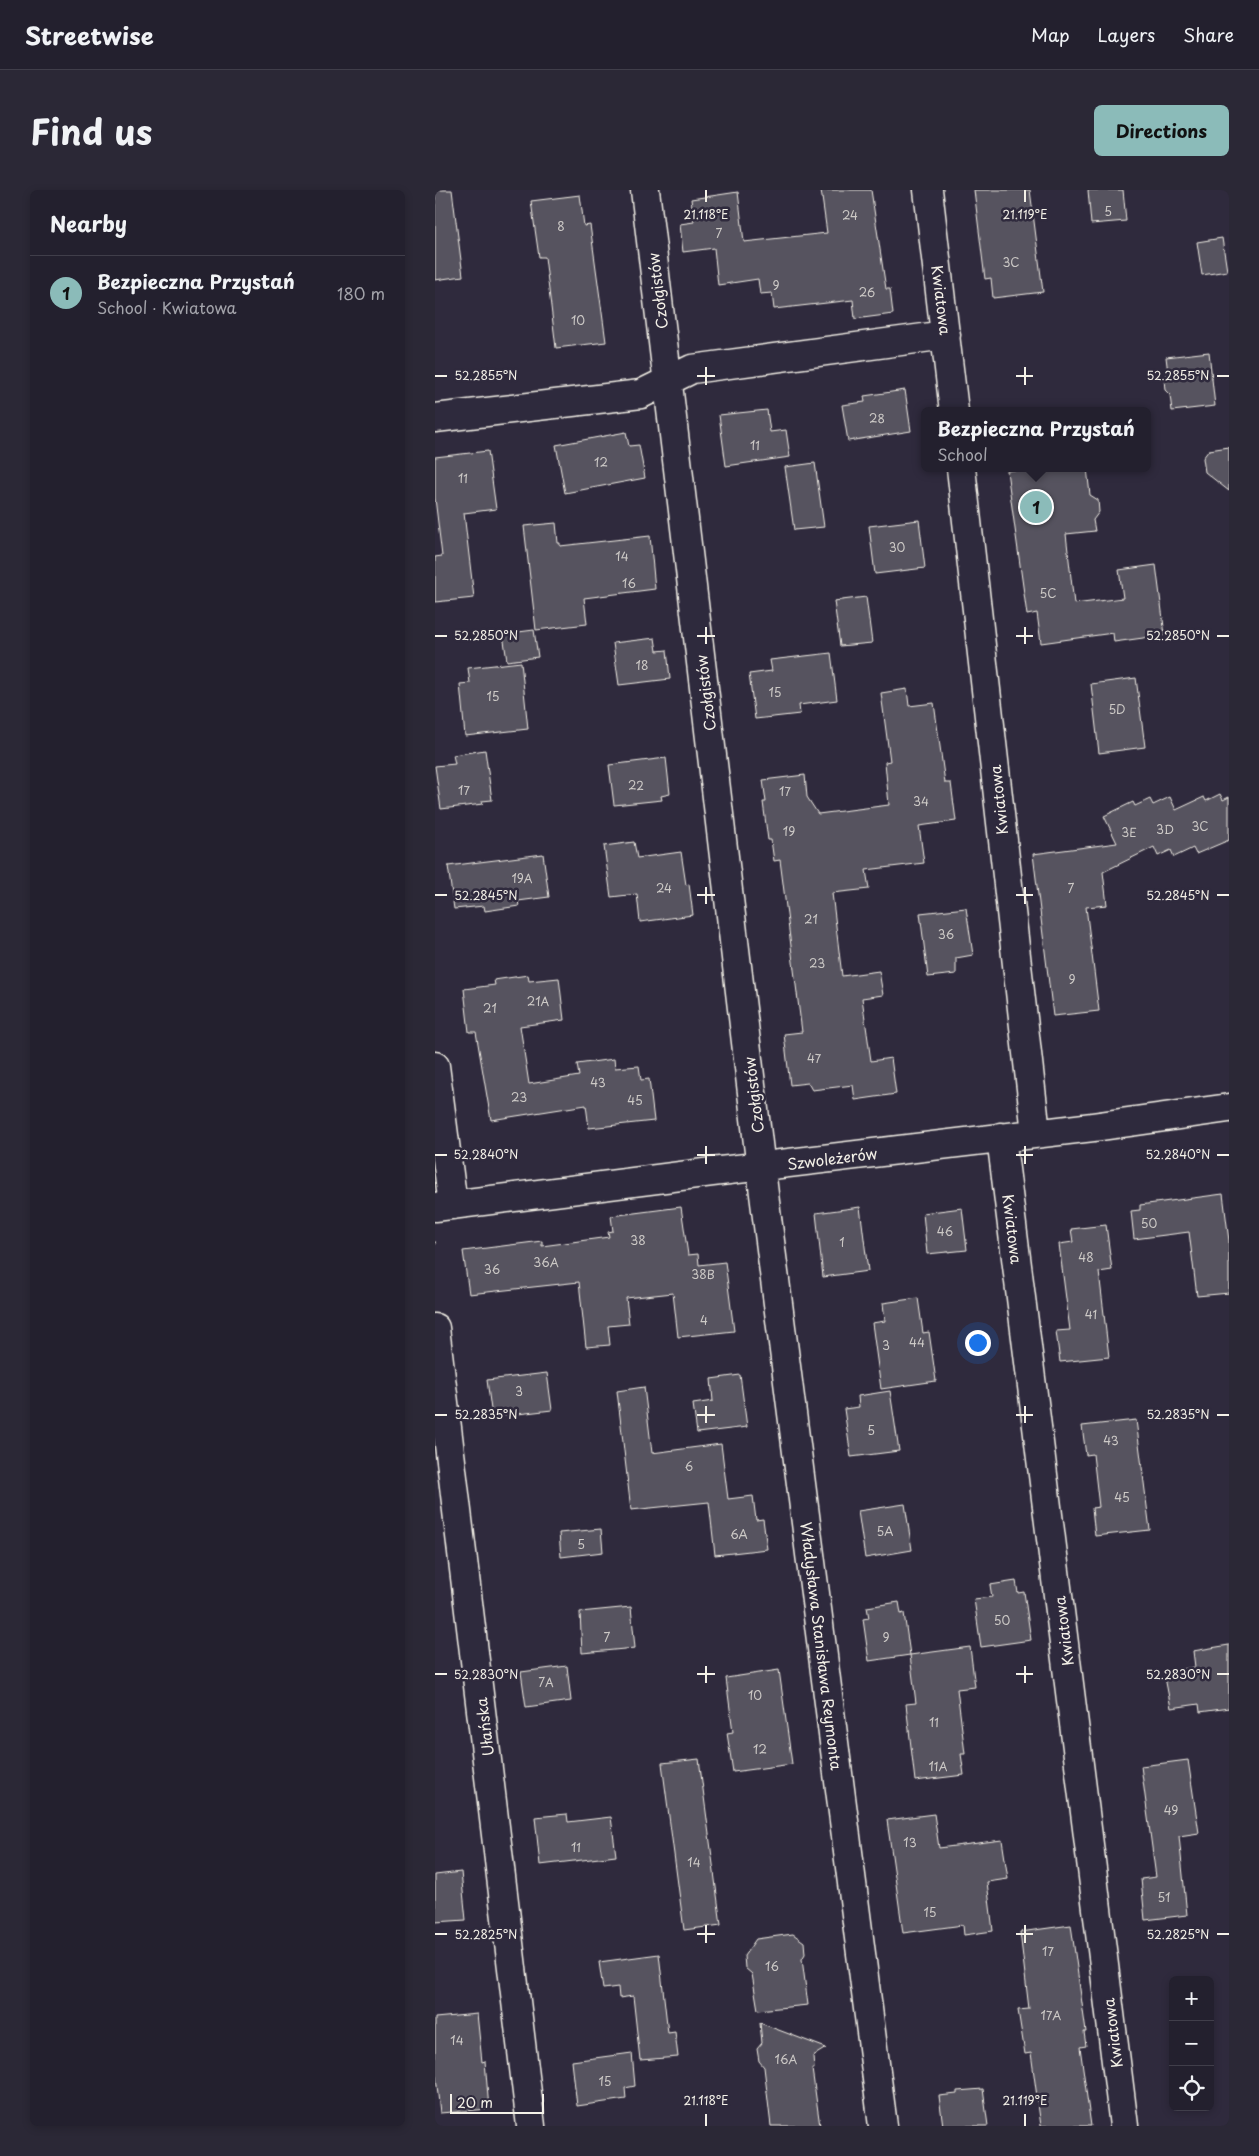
<!DOCTYPE html>
<html lang="en">
<head>
<meta charset="utf-8">
<style>
  :root { --surface:#23202e; --page:#2b2836; --text:#f1f3f6; --muted:#a3a3aa; --line:#403e4a; --accent:#8bbbb9 }
  body { margin:0; font-family:"Playpen Sans",sans-serif; background:var(--page); color:var(--text) }
  .controls { position:absolute; right:15px; bottom:15px; display:grid; overflow:hidden; border-radius:8px; box-shadow:0 2px 8px #0003 }
  .controls button { width:45px; height:45px; display:grid; place-items:center; padding:0; border:0; border-bottom:1px solid var(--line); background:var(--surface); color:var(--text); font:25px sans-serif }
  .scale { position:absolute; left:15px; bottom:12px; width:94px; box-sizing:border-box; padding-left:5px; border:2px solid #f4f1e8; border-top:0; font-size:14px; line-height:18px; white-space:nowrap; color:#f4f1e8; -webkit-text-stroke:4px #2f2a3d; paint-order:stroke }
  .you { position:absolute; left:542px; top:1152px; width:18px; height:18px; margin:-12px; border:4px solid #fff; border-radius:50%; background:#1a73e8; box-shadow:0 0 0 8px #1a73e833 }
  .badge { display:grid; place-items:center; width:32px; height:32px; border-radius:50%; background:var(--accent); color:#111; font-size:16px; font-weight:700 }
  .pin { position:absolute; translate:-50% -50%; border:2px solid #fff; box-shadow:0 1px 5px #0006 }
  .popup { position:absolute; left:486px; top:217px; width:230px; height:65px; box-sizing:border-box; display:grid; place-content:center; border-radius:8px; background:var(--surface); filter:drop-shadow(0 1px 4px #0005); font-size:16px; white-space:nowrap; color:var(--muted) }
  .popup b { font-size:19px; color:var(--text) }
  .popup::after { content:''; position:absolute; left:50%; top:100%; margin-left:-10px; border:10px solid transparent; border-top-color:var(--surface) }
  .list { margin:0; padding:0; list-style:none }
  h2 { display:flex; justify-content:space-between; align-items:center; height:65px; margin:0; padding:0 20px; font-size:21px }
  h2 small { font-size:16px; font-weight:400; color:var(--muted) }
  .list li { display:grid; grid-template-columns:32px 1fr auto; gap:15px; align-items:center; box-sizing:border-box; height:75px; padding:0 20px; border-top:1px solid var(--line) }
  .list b { display:block; font-size:19px; white-space:nowrap }
  .list p { margin:0; font-size:16px; white-space:nowrap; color:var(--muted) }
  .list em { font-size:16px; font-style:normal; color:var(--muted) }
  .icon { flex:none; width:28px; height:28px; fill:none; stroke:currentColor; stroke-width:2; stroke-linecap:round; stroke-linejoin:round }
  .map { position:relative; flex:none; width:794px; height:1936px; overflow:hidden; border-radius:8px }
  header { display:flex; align-items:center; gap:30px; box-sizing:border-box; height:70px; padding:0 25px; background:var(--surface); border-bottom:1px solid var(--line) }
  header strong { font-size:24px }
  nav { display:flex; gap:28px; margin-inline-start:auto; font-size:18px }
  .intro { display:flex; align-items:center; justify-content:space-between; box-sizing:border-box; height:120px; padding:0 30px }
  h1 { margin:0; font-size:35px }
  .button { padding:12px 22px; border-radius:8px; background:var(--accent); color:#111; font-size:18px; font-weight:700 }
  main { display:flex; gap:30px; padding:0 30px }
  aside { flex:1; background:var(--surface); border-radius:8px; box-shadow:0 2px 8px #0003 }
  .map>svg:first-child { display:block }
  .building { fill:#56525f; stroke:#f4f1e8 }
  .lines { fill:none; stroke-linecap:round; stroke-linejoin:round }
  .minor-casing { stroke:#f4f1e8; stroke-width:31 }
  .path { stroke:#f4f1e8; stroke-width:3; stroke-dasharray:1 4; stroke-linecap:butt }
  .minor { stroke:#2f2a3d; stroke-width:28 }
  .ticks { fill:none; stroke:#f4f1e8; stroke-width:2 }
  .labels { text-anchor:middle; dominant-baseline:central; stroke-width:5; stroke-linejoin:round; paint-order:stroke }
  .number-label { font-size:12px; fill:#ccc9c6 }
  .street-label { font-size:15px; fill:#f4f1e8; stroke:#2f2a3d }
  .ticks-label { font-size:12px; text-anchor:middle; fill:#f4f1e8; stroke:#2f2a3d; stroke-width:5; stroke-linejoin:round; paint-order:stroke }
</style>
</head>
<body>
<header>
<strong>Streetwise</strong>
<nav><a>Map</a><a>Layers</a><a>Share</a></nav>
</header>
<div class="intro"><h1>Find us</h1><a class="button">Directions</a></div>
<main>
<aside>
<h2>Nearby<small></small></h2>
<ul class="list">
<li><span class="badge">1</span><div><b>Bezpieczna Przystań</b><p>School · Kwiatowa</p></div><em>180 m</em></li>
</ul>
</aside>
<div class="map">
<svg width="794" height="1936" viewBox="0 0 794 1936">
  <rect width="100%" height="100%" fill="#2f2a3d"/>
  <filter id="ink" filterUnits="userSpaceOnUse"><feTurbulence type="fractalNoise" baseFrequency=".02" numOctaves="2"/><feDisplacementMap in="SourceGraphic" scale="10" xChannelSelector="R" yChannelSelector="G"/><feConvolveMatrix kernelMatrix="1 2 1 2 8 2 1 2 1" color-interpolation-filters="sRGB"/></filter>
  <g filter="url(#ink)">
    <path class="building" d="M0,0h17l11,86 -28,4z
      M386,0h50l15,99h4l3,25 -38,5 -2,-19 -79,9 -2,-16 -12,1 -2,-15 -40,6 -4,-37 -31,4 -3,-28 14,-2 -3,-23 47,-7 6,50 83,-9z
      M539,0h56l13,102 -50,6 -2,-20 -6,1z
      M653,0h35l3,31 -35,3z
      M145,5l4,31 6,-1 16,117 -50,6 -11,-91h-6l-8,-56z
      M787,48l5,33 -25,4 -5,-33z
      M774,162l6,54 -43,5 -2,-16 -5,-5 -1,-11 4,-6 -2,-16z
      M470,200l6,41 -63,10 -6,-36 23,-3 -1,-6z
      M332,220l3,22 16,-2 4,27 -64,9 -7,-51z
      M191,242l3,14 10,-1 6,33 -80,15 -9,-48z
      M794,257v44l-24,-19 -2,-14 6,-8z
      M53,261l8,58 -32,4 10,85 -39,4v-45l7,-1 -7,-58v-41z
      M380,273l9,64 -30,3 -9,-63z
      M596,278h56l3,27 8,5 1,12 -6,8 2,11 -29,3 8,70 49,-6 -4,-28 37,-5 9,70 -51,7 -1,-9 -72,10 -4,-30 -10,2 -20,-144z
      M484,330l6,48 -50,6 -6,-48z
      M121,333l2,20h2v3l90,-10 5,53 -71,9 3,26 -51,6 -12,-104z
      M431,407l6,46 -32,3 -6,-45z
      M99,440l4,27 -31,4 -4,-27z
      M220,448l2,13 10,-1 3,29 -51,6 -6,-42z
      M396,463l6,47 -38,5 1,9 -45,5 -6,-45 23,-3 -2,-11z
      M86,472l7,67 -63,7 -5,-52 10,-1 -2,-15z
      M701,488l9,69 -46,6 -8,-69z
      M472,499l2,17 25,-3 11,80h6l5,38 -37,5 5,37 -58,7 3,19 -37,4 10,83 37,-5 4,24 -21,3 9,63 20,-3 5,36 -41,6 -2,-15 -41,5 -4,-7 -18,2 -6,-51 18,-2 -22,-172 -6,1 -3,-21h-3l-5,-38h3l-3,-22 42,-5 2,22 11,17 71,-9 -4,-43 5,-1 -9,-68z
      M50,560l7,50 -10,1 1,3 -42,5 -6,-43 20,-2 -2,-9z
      M231,568l4,36 -9,2 1,4 -48,5 -5,-40z
      M785,604l3,6 6,-3v43l-33,14 -3,-6 -19,9 -3,-7 -13,6 -4,-9 -51,25 4,33 -21,2 13,104 -46,5 -20,-162 84,-11 -13,-27 29,-14 2,4 15,-7 3,6 17,-8 6,13 28,-13 2,4z
      M199,652l3,16 44,-6 5,33 3,-1 4,31 -53,7 -3,-28 -26,3 -7,-51z
      M108,664l6,43 -31,4 1,5 -34,5 -1,-5 -30,3 -6,-43z
      M531,718l7,47 -17,3v16l-28,3 -8,-64z
      M93,785l1,6 30,-3 5,42 -44,6 9,58 50,-8 -2,-12 37,-5 1,9 24,-2 2,14 8,-1 5,42 -65,7 -3,-23 -95,15 -15,-88h-7l-5,-43 31,-4 -1,-5z
      M788,1004l6,47v52l-32,3 -8,-64 -55,7 -3,-28 9,-1v-5z
      M246,1017l7,48 10,-1 1,11 26,-3 9,69 -56,6 -5,-44 -47,5 3,26 -21,2 2,19 -24,2 -7,-65 -110,12 -6,-43 79,-10v5l67,-9 -1,-5 5,-1 -2,-15z
      M425,1017l8,64 -45,6 -7,-64z
      M527,1018l5,42 -40,4 -4,-41z
      M671,1035l6,45 -13,2 10,85 -49,5 -4,-31 14,-1 -11,-86 14,-2 -2,-13z
      M483,1108l5,35 6,-1 7,49 -55,8 -9,-66 13,-2 -2,-18z
      M112,1183l5,37 -60,7 -5,-37z
      M305,1185l7,52 -50,6 -4,-29 20,-3 -2,-22z
      M209,1197l8,66 69,-9 7,55 25,-3 3,24 7,-1 4,30 -52,6 -6,-53 -78,8 -14,-119z
      M455,1201l9,60 -48,6 -7,-48 15,-2 -1,-11z
      M701,1230l14,110 -55,6 -3,-28 7,-1 -6,-53 -7,1 -4,-29z
      M470,1314l7,46 -47,8 -7,-47z
      M166,1339l2,23 -42,5 -2,-24z
      M581,1391l2,12 6,-1 7,48 -50,7 -7,-48 18,-2 -2,-12z
      M464,1412l2,12 3,-1 6,42 -41,6 -6,-42 6,-1 -2,-11z
      M196,1417l4,41 -53,5 -2,-41z
      M794,1455v63l-29,4 -1,-8 -28,4 -7,-36 31,-5 -2,-16z
      M535,1457l5,40 -18,2 8,65h-4l3,21 -49,6 -9,-77 10,-1 -6,-48z
      M132,1476l4,35 -45,6 -5,-35z
      M344,1480l13,94 -59,8 -6,-39 6,-1 -7,-54z
      M264,1569l22,166 -37,5 -22,-167z
      M753,1570l11,73 -20,3 8,79 -42,5 -4,-41 15,-2 -15,-111z
      M132,1624l1,8 43,-5 5,39 -76,9 -5,-48z
      M499,1624l5,34 63,-8 6,39 -21,3 6,49 -29,4 -1,-10 -60,8 -16,-113z
      M26,1682l5,48 -31,2v-47z
      M636,1735l15,107h-2l2,14 -6,1 11,79h-50l-10,-73 -6,1 -7,-44 11,-1 -9,-77z
      M358,1744l11,8 1,12 -3,5 6,46 -50,5 -6,-36 -7,-6 -1,-12 12,-17z
      M224,1764l9,79 7,-1 3,25 -38,3 -7,-64 -14,2 -1,-11 -15,2 -4,-27z
      M42,1824l5,48 3,-1 4,48 -49,4 -5,-46v-49z
      M325,1833l66,25 -13,8 1,13h-2l8,57h-49l-7,-59 -5,-6 -2,-12 5,-6z
      M197,1863l3,33 -10,2 1,11 -49,7 -5,-45z
      M548,1899l5,37h-45l-4,-30 18,-2v-3z"/>
    <g class="lines">
      <g class="minor-casing">
        <path id="minor" d="M210,0l119,1004 119,932
          M493,0l26,221
          M0,228l206,-24 51,-25 254,-34
          M526,278l75,665
          M0,876l18,139
          M566,947l123,989
          M0,1017l277,-35 381,-45 136,-19
          M0,1138l96,798"/>
      </g>
      <path class="path" d="M0,1053l4,-1"/>
      <use href="#minor" class="minor"/>
    </g>
  </g>
  <path class="ticks" d="M271,0v12M590,0v12M271,177v18M590,177v18M0,186h12M262,186h18M581,186h17M782,186h12M271,437v17M590,437v17M0,446h12M262,446h18M581,446h17M782,446h12M271,697v17M590,697v17M0,705h12M262,705h18M581,705h17M782,705h12M271,956v18M590,956v18M0,965h12M262,965h18M581,965h17M782,965h12M271,1216v17M590,1216v17M0,1225h12M262,1225h18M581,1225h17M782,1225h12M271,1476v17M590,1476v17M0,1484h12M262,1484h18M581,1484h17M782,1484h12M271,1735v18M590,1735v18M0,1744h12M262,1744h18M581,1744h17M782,1744h12M271,1924v12M590,1924v12"/>
  <g class="labels">
    <g class="number-label">
      <text x="673" y="21">5</text>
      <text x="415" y="25">24</text>
      <text x="126" y="36">8</text>
      <text x="284" y="43">7</text>
      <text x="576" y="72">3C</text>
      <text x="341" y="95">9</text>
      <text x="432" y="102">26</text>
      <text x="143" y="130">10</text>
      <text x="442" y="228">28</text>
      <text x="320" y="255">11</text>
      <text x="166" y="272">12</text>
      <text x="28" y="288">11</text>
      <text x="462" y="357">30</text>
      <text x="187" y="366">14</text>
      <text x="194" y="393">16</text>
      <text x="613" y="403">5C</text>
      <text x="207" y="475">18</text>
      <text x="340" y="502">15</text>
      <text x="58" y="506">15</text>
      <text x="682" y="519">5D</text>
      <text x="201" y="595">22</text>
      <text x="29" y="600">17</text>
      <text x="350" y="601">17</text>
      <text x="486" y="611">34</text>
      <text x="765" y="636">3C</text>
      <text x="730" y="639">3D</text>
      <text x="354" y="641">19</text>
      <text x="694" y="642">3E</text>
      <text x="87" y="688">19A</text>
      <text x="229" y="698">24</text>
      <text x="636" y="698">7</text>
      <text x="376" y="729">21</text>
      <text x="511" y="744">36</text>
      <text x="382" y="773">23</text>
      <text x="637" y="789">9</text>
      <text x="103" y="811">21A</text>
      <text x="55" y="818">21</text>
      <text x="379" y="868">47</text>
      <text x="163" y="892">43</text>
      <text x="84" y="907">23</text>
      <text x="200" y="910">45</text>
      <text x="714" y="1033">50</text>
      <text x="510" y="1041">46</text>
      <text x="203" y="1050">38</text>
      <text x="407" y="1052">1</text>
      <text x="651" y="1067">48</text>
      <text x="111" y="1072">36A</text>
      <text x="57" y="1079">36</text>
      <text x="268" y="1084">38B</text>
      <text x="656" y="1124">41</text>
      <text x="269" y="1130">4</text>
      <text x="482" y="1152">44</text>
      <text x="451" y="1155">3</text>
      <text x="84" y="1201">3</text>
      <text x="436" y="1240">5</text>
      <text x="676" y="1250">43</text>
      <text x="254" y="1276">6</text>
      <text x="687" y="1307">45</text>
      <text x="450" y="1341">5A</text>
      <text x="304" y="1344">6A</text>
      <text x="146" y="1354">5</text>
      <text x="567" y="1430">50</text>
      <text x="172" y="1447">7</text>
      <text x="451" y="1447">9</text>
      <text x="111" y="1492">7A</text>
      <text x="320" y="1505">10</text>
      <text x="499" y="1532">11</text>
      <text x="325" y="1559">12</text>
      <text x="503" y="1576">11A</text>
      <text x="736" y="1620">49</text>
      <text x="475" y="1652">13</text>
      <text x="141" y="1657">11</text>
      <text x="259" y="1672">14</text>
      <text x="729" y="1707">51</text>
      <text x="495" y="1722">15</text>
      <text x="613" y="1761">17</text>
      <text x="337" y="1776">16</text>
      <text x="616" y="1825">17A</text>
      <text x="22" y="1850">14</text>
      <text x="351" y="1869">16A</text>
      <text x="170" y="1891">15</text>
    </g>
    <g class="street-label">
      <text transform="translate(222 101) rotate(-97)">Czołgistów</text>
      <text transform="translate(507 110) rotate(83)">Kwiatowa</text>
      <text transform="translate(270 503) rotate(-97)">Czołgistów</text>
      <text transform="translate(563 610) rotate(-96)">Kwiatowa</text>
      <text transform="translate(318 905) rotate(-97)">Czołgistów</text>
      <text transform="translate(397 968) rotate(-7)">Szwoleżerów</text>
      <text transform="translate(578 1039) rotate(83)">Kwiatowa</text>
      <text transform="translate(628 1441) rotate(-97)">Kwiatowa</text>
      <text transform="translate(387 1456) rotate(83)">Władysława Stanisława Reymonta</text>
      <text transform="translate(49 1537) rotate(-97)">Ułańska</text>
      <text transform="translate(677 1843) rotate(-97)">Kwiatowa</text>
    </g>
  </g>
  <g class="ticks-label">
    <text x="271" y="29">21.118°E</text>
    <text x="590" y="29">21.119°E</text>
    <text x="51" y="190">52.2855°N</text>
    <text x="743" y="190">52.2855°N</text>
    <text x="51" y="450">52.2850°N</text>
    <text x="743" y="450">52.2850°N</text>
    <text x="51" y="710">52.2845°N</text>
    <text x="743" y="710">52.2845°N</text>
    <text x="51" y="969">52.2840°N</text>
    <text x="743" y="969">52.2840°N</text>
    <text x="51" y="1229">52.2835°N</text>
    <text x="743" y="1229">52.2835°N</text>
    <text x="51" y="1489">52.2830°N</text>
    <text x="743" y="1489">52.2830°N</text>
    <text x="51" y="1749">52.2825°N</text>
    <text x="743" y="1749">52.2825°N</text>
    <text x="271" y="1915">21.118°E</text>
    <text x="590" y="1915">21.119°E</text>
  </g>
</svg>
<div class="controls">
<button>+</button>
<button>−</button>
<button><svg class="icon" aria-label="locate" viewBox="0 0 24 24"><circle cx="12" cy="12" r="6"/><path d="M12 2v4M12 18v4M2 12h4M18 12h4"/></svg></button>
</div>
<div class="scale">20 m</div>
<div class="you"></div>
<div class="pin badge" style="left:601px;top:317px">1</div>
<div class="popup"><b>Bezpieczna Przystań</b>School</div>
</div>
</main>
</body>
</html>
